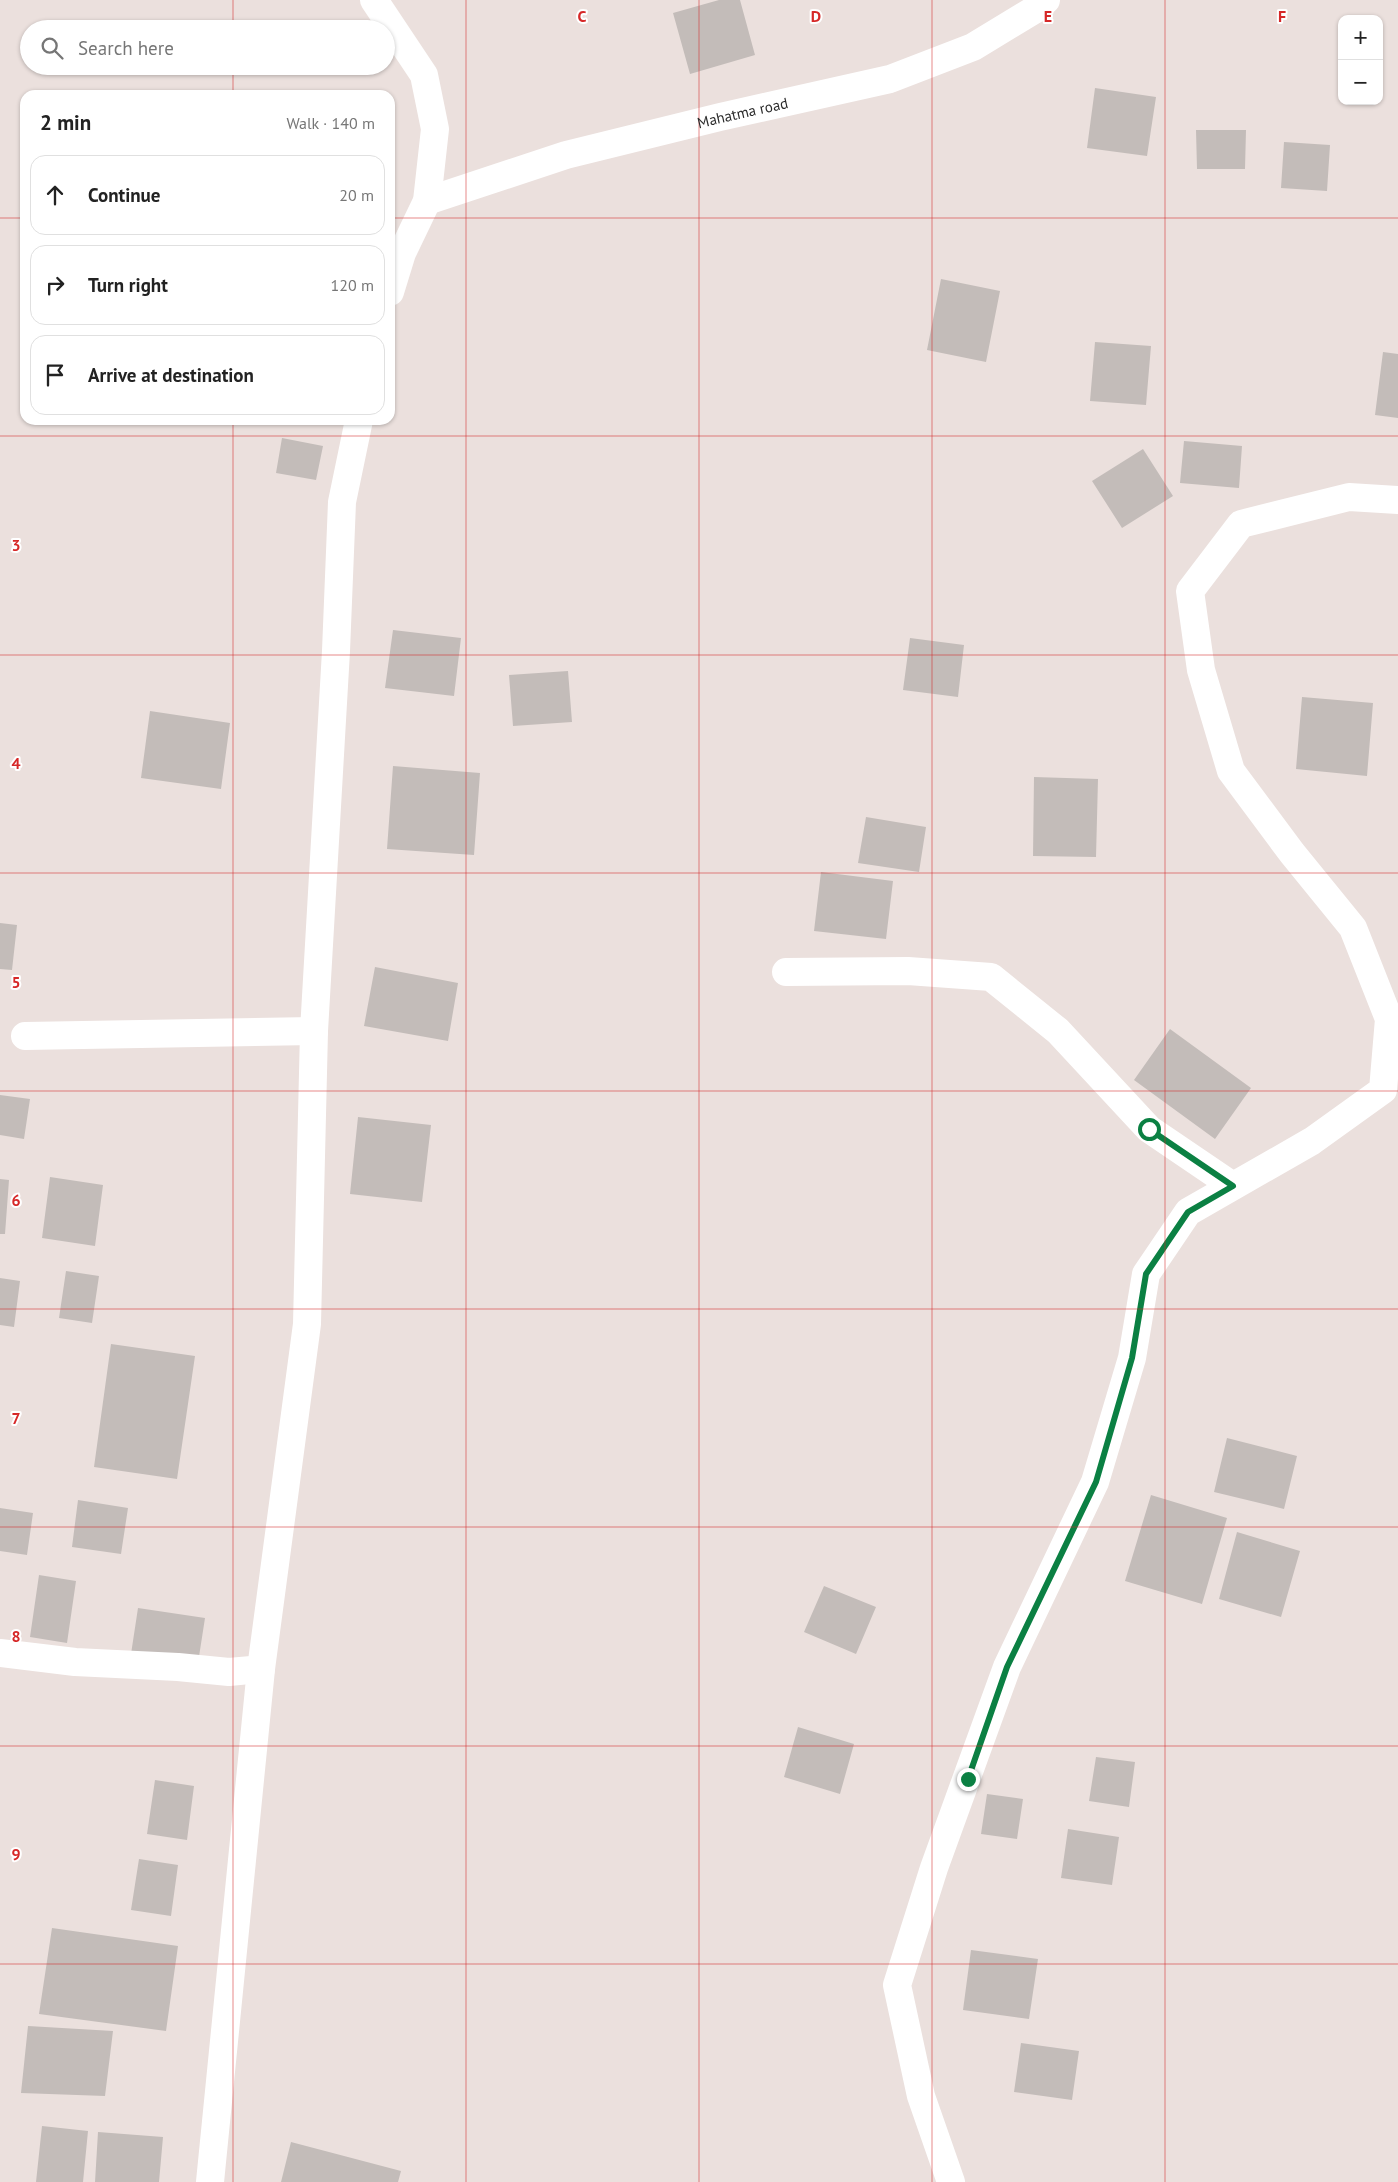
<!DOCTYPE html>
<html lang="en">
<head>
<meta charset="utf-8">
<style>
  :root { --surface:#fff; --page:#f6f6f6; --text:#222; --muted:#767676; --line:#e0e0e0 }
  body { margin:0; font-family:"PT Sans",sans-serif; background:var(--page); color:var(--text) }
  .controls { position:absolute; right:15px; top:15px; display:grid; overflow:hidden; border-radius:10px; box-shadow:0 1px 4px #0004 }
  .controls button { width:45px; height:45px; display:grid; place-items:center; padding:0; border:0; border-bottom:1px solid var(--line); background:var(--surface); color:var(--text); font:25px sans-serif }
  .stop { position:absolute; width:15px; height:15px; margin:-11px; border:4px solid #0b8043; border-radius:50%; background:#fff }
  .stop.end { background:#0b8043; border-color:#fff; box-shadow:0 1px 5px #0008 }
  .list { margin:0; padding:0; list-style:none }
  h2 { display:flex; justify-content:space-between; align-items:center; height:65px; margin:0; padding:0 20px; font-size:21px }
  h2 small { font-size:16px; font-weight:400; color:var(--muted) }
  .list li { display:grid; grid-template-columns:32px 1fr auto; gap:15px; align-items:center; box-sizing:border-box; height:80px; margin:0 10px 10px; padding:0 10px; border:1px solid var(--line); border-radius:15px }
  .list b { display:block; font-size:19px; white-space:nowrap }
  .list em { font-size:16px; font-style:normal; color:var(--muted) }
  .icon { flex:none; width:28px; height:28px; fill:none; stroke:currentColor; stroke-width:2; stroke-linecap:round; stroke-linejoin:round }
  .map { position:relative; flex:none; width:1398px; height:2182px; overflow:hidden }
  .search { position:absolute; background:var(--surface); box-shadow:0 1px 4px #0004; left:20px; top:20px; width:375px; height:55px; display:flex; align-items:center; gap:12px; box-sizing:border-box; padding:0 18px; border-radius:28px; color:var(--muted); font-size:19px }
  .panel { position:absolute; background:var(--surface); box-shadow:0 1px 4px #0004; left:20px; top:90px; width:375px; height:335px; border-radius:15px }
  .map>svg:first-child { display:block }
  .building { fill:#c3bcb9 }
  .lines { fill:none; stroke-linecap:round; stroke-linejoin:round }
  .minor { stroke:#fff; stroke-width:28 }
  .route { stroke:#0b8043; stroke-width:6 }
  .grid { fill:none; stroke:#d62828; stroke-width:1; stroke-opacity:0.55 }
  .labels { text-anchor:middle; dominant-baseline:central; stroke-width:4; stroke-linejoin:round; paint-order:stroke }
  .street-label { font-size:15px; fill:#2a2a2a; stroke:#fff }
  .grid-label { font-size:16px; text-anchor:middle; font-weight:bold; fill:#d62828; stroke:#fff; stroke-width:4; stroke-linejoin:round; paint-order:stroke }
</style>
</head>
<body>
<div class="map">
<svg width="1398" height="2182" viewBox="0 0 1398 2182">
  <rect width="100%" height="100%" fill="#ebe0dd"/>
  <path class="building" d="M719,0h21l15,55 -65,19 -17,-61z
    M1095,88l61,9 -9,59 -60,-8z
    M1196,130h50l-1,39h-48z
    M1284,142l46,3 -3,46 -46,-3z
    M941,279l59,12 -14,71 -59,-12z
    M1095,342l56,4 -5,59 -56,-4z
    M1383,352l15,2v64l-23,-3z
    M282,438l41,8 -7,34 -40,-7z
    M1184,441l58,5 -3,42 -59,-5z
    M1143,449l30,47 -51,32 -30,-47z
    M393,630l68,8 -7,58 -69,-8z
    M910,638l54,7 -6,52 -55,-7z
    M568,671l4,51 -59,4 -4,-51z
    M1302,697l71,6 -6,73 -71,-7z
    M150,711l80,12 -9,66 -80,-11z
    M393,766l87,7 -6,82 -87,-6z
    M1034,777l64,2 -2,78 -63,-1z
    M866,817l60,10 -7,45 -61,-9z
    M821,872l72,9 -7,58 -72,-8z
    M0,923l17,2 -5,45 -12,-1z
    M375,967l83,16 -10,58 -84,-15z
    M1170,1029l81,59 -36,51 -81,-59z
    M0,1095l30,4 -6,40 -24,-4z
    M358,1117l73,8 -9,77 -72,-8z
    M50,1177l53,8 -8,61 -53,-8z
    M0,1179l9,1 -4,54h-5z
    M66,1271l33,5 -7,47 -33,-5z
    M0,1278l20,3 -6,46 -14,-2z
    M111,1344l84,12 -18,123 -83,-12z
    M1227,1438l70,18 -13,53 -70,-17z
    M1151,1495l76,23 -25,86 -77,-23z
    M78,1500l50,8 -7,46 -49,-7z
    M0,1508l33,5 -6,42 -27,-4z
    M1237,1532l63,19 -19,66 -62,-18z
    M39,1575l37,6 -9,62 -37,-6z
    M824,1586l52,21 -20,47 -52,-22z
    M138,1608l67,10 -7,45 -67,-9z
    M798,1727l56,17 -14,50 -56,-17z
    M1096,1757l39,5 -6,45 -40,-6z
    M155,1780l39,6 -7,54 -40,-6z
    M987,1794l36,5 -6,40 -36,-5z
    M1068,1829l51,8 -7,48 -51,-7z
    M139,1859l39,6 -7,51 -40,-6z
    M52,1928l126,18 -12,85 -127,-17z
    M971,1950l67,9 -9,60 -66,-9z
    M28,2026l85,5 -8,65 -84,-3z
    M1021,2043l58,8 -7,49 -58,-8z
    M42,2126l46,5 -5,51h-47z
    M98,2132l65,5 -4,45h-64z
    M291,2142l110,29 -3,11h-117z"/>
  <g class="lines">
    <g class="minor">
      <path d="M374,0l50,75 11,54 -8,72 -25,52 -12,39"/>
      <path id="s1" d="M427,201l139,-46 154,-38 170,-38 83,-32 61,-37 12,-10"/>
      <path d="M786,972l122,-1 83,6 67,54 91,98 84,57"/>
      <path d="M25,1036l289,-5"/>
      <path d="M0,1653l75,9 103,5 51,5 32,-3"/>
      <path d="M210,2182l51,-513 46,-345 7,-293 22,-380 6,-149 17,-82"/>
      <path d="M951,2182l-30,-86 -24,-111 37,-117 73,-201 88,-185 37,-124 14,-84 42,-62 124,-71 71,-51 6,-71 -36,-91 -61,-75 -61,-82 -30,-101 -11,-79 51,-67 108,-27 49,3"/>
    </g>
  </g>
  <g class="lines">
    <path class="route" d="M968,1779l39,-112 89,-185 36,-124 14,-84 42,-62 45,-26 -84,-57"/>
  </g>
  <path class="grid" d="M233,0v29M466,0v2182M699,0v2182M932,0v2182M1165,0v2182M233,66v29M0,218h25M390,218h1008M233,420v1762M0,436h1398M0,655h1398M0,873h1398M0,1091h1398M0,1309h1398M0,1527h1398M0,1746h1398M0,1964h1398"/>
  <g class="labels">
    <g class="street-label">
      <text stroke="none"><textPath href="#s1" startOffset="328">Mahatma road</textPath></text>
    </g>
  </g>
  <g class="grid-label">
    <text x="582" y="22">C</text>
    <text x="816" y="22">D</text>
    <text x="1048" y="22">E</text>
    <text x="1282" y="22">F</text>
    <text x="16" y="551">3</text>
    <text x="16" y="769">4</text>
    <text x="16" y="988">5</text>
    <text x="16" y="1206">6</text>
    <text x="16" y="1424">7</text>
    <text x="16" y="1642">8</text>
    <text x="16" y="1860">9</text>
  </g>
</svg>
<div class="controls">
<button>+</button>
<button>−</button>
</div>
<div class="stop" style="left:1149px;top:1129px"></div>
<div class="stop end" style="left:968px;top:1779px"></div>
<div class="search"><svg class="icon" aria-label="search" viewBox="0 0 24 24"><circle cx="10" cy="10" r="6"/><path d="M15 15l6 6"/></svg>Search here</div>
<section class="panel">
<h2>2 min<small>Walk · 140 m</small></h2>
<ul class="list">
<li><svg class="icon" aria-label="ahead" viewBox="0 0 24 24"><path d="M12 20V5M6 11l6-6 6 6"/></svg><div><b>Continue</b></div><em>20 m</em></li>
<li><svg class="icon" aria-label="right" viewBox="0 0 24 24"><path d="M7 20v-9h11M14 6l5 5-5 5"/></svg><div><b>Turn right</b></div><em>120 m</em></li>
<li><svg class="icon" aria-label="arrive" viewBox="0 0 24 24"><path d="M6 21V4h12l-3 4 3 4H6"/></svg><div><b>Arrive at destination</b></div></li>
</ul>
</section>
</div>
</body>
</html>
